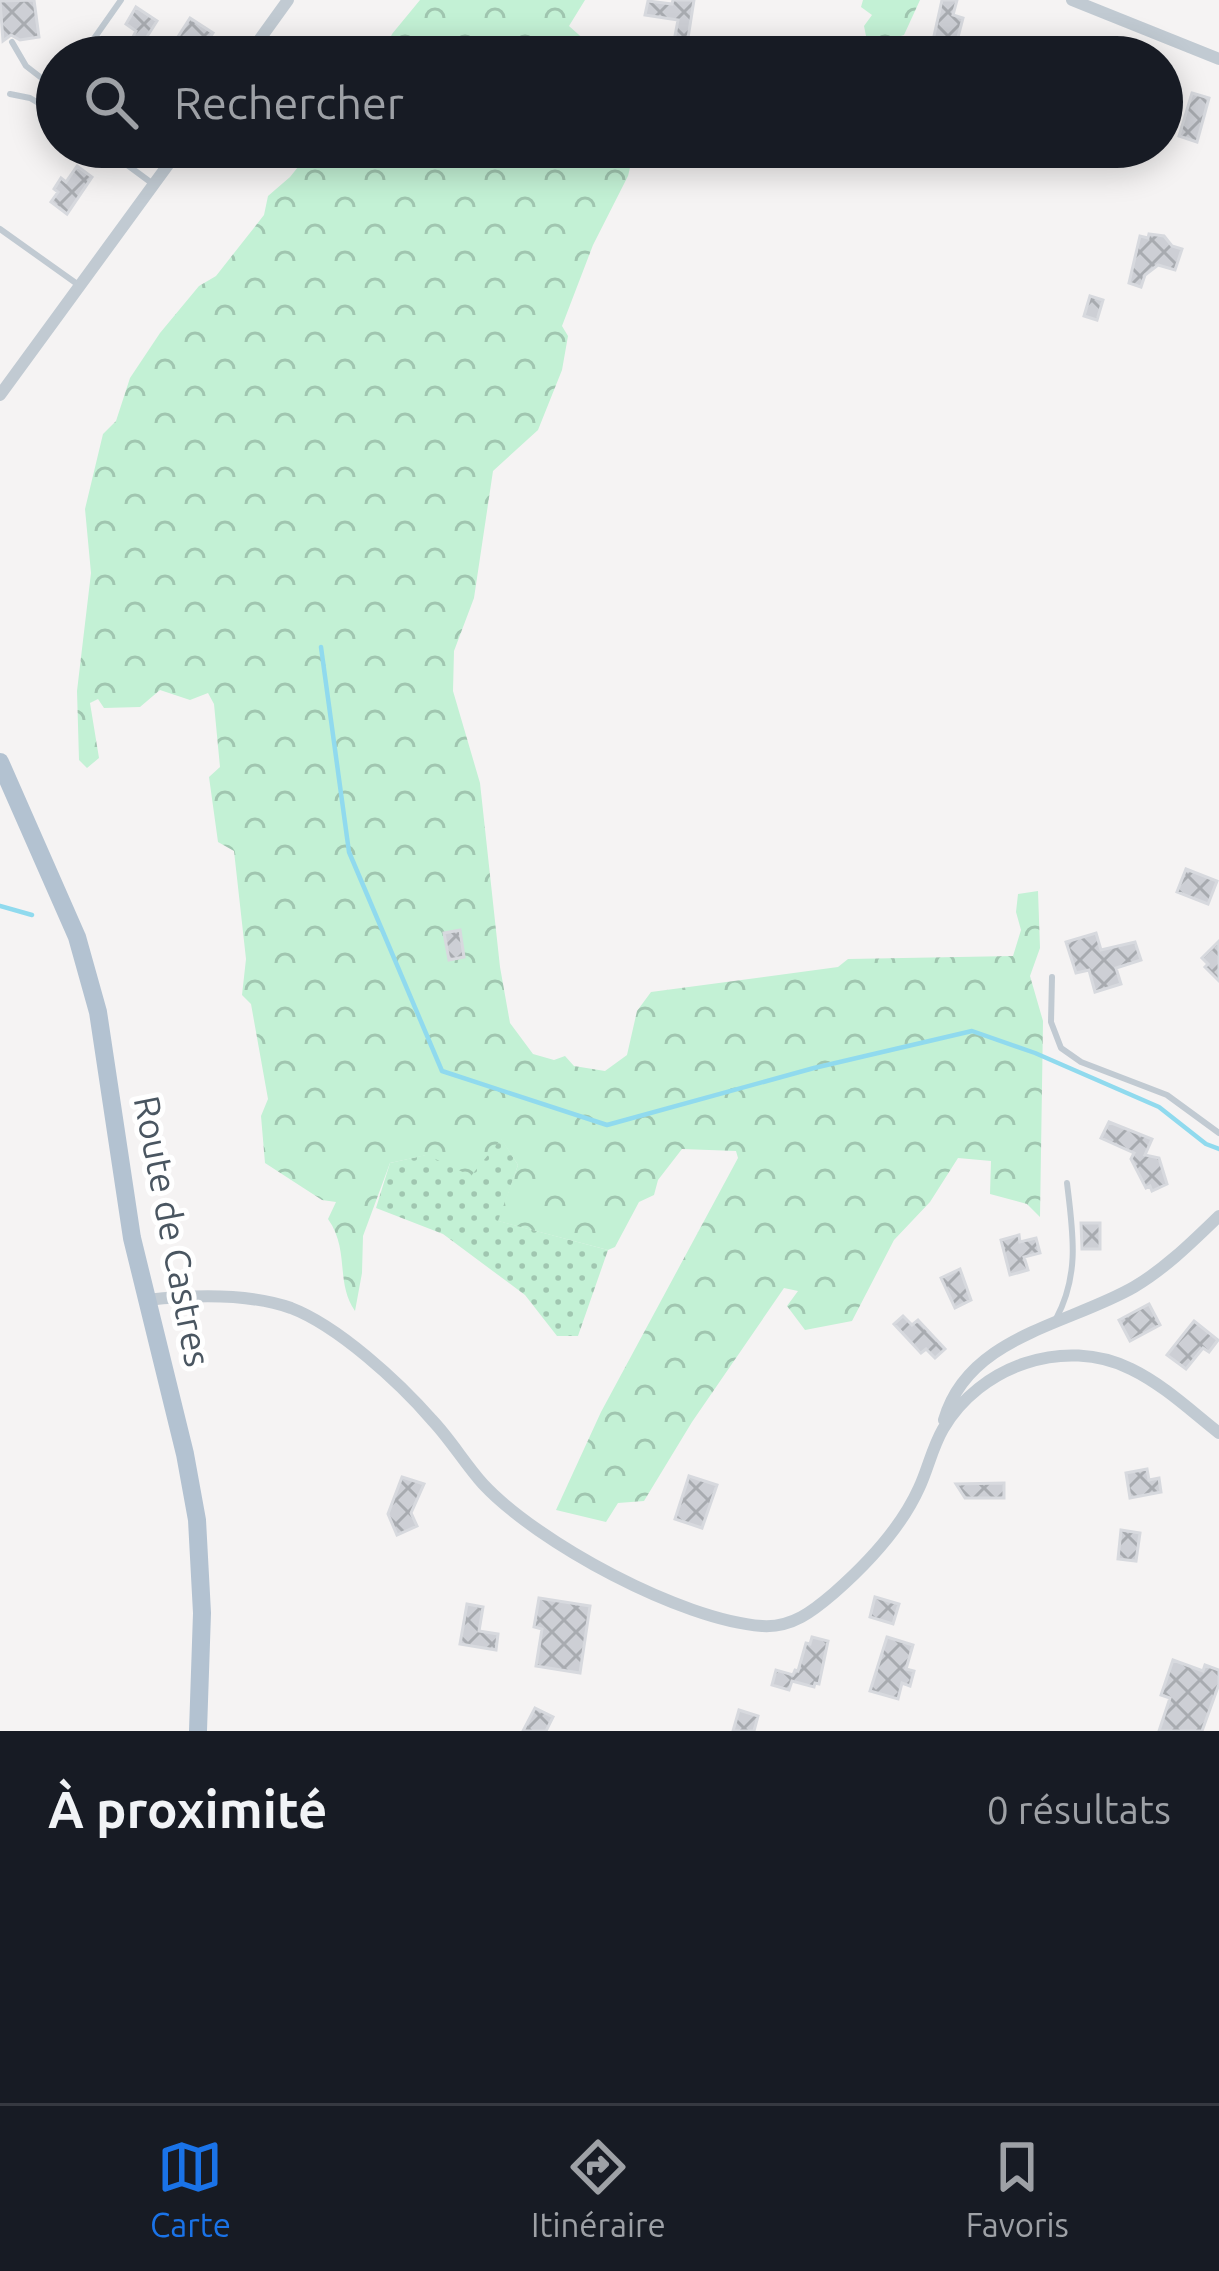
<!DOCTYPE html>
<html lang="fr">
<head>
<meta charset="utf-8">
<style>
  :root { --surface:#171b24; --page:#20242c; --text:#f1f3f6; --muted:#9ea1a6; --line:#363941; --accent:#1a73e8 }
  body { margin:0; font-family:Ubuntu,sans-serif; background:var(--page); color:var(--text) }
  .list { margin:0; padding:0; list-style:none }
  h2 { display:flex; justify-content:space-between; align-items:center; height:156px; margin:0; padding:0 48px; font-size:51px }
  h2 small { font-size:39px; font-weight:400; color:var(--muted) }
  .icon { flex:none; width:66px; height:66px; fill:none; stroke:currentColor; stroke-width:2; stroke-linecap:round; stroke-linejoin:round }
  .map { position:relative; flex:none; width:1219px; height:1731px; overflow:hidden }
  .search { position:absolute; background:var(--surface); box-shadow:0 6px 30px #0003; left:36px; right:36px; top:36px; height:132px; display:flex; align-items:center; gap:30px; box-sizing:border-box; padding:0 42px; border-radius:66px; color:var(--muted); font-size:45px }
  .sheet { height:372px; background:var(--surface) }
  nav { display:flex; justify-content:space-around; align-items:center; box-sizing:border-box; height:168px; border-top:3px solid var(--line); background:var(--surface); font-size:33px; color:var(--muted) }
  nav a { display:grid; justify-items:center; gap:6px }
  nav .on { color:var(--accent) }
  .map>svg:first-child { display:block }
  .grass { fill:url(#grass-dots) }
  .forest { fill:url(#forest-crowns) }
  .lines { fill:none; stroke-linecap:round; stroke-linejoin:round }
  .stream { stroke:#90daee; stroke-width:4.5 }
  .building { fill:url(#building-cross-hatch); stroke:#d7d9de; stroke-width:3 }
  .service { stroke:#c1cad2; stroke-width:6 }
  .minor { stroke:#c1cad2; stroke-width:12 }
  .primary { stroke:#b3c2d1; stroke-width:18 }
  .labels { text-anchor:middle; dominant-baseline:central; stroke-width:10; stroke-linejoin:round; paint-order:stroke }
  .street-label { font-size:36px; fill:#4a5661; stroke:#fff }
</style>
</head>
<body>
<div class="map">
<svg width="1219" height="1731" viewBox="0 0 1219 1731">
  <defs>
    <pattern id="grass-dots" width="8" height="8" patternUnits="userSpaceOnUse" patternTransform="scale(3)"><rect width="8" height="8" fill="#c3f1d5"/><path d="M2 2h.1M6 6h.1" fill="none" stroke="#a0c6b0" stroke-width="1.8" stroke-linecap="round"/></pattern>
    <pattern id="forest-crowns" width="20" height="18" patternUnits="userSpaceOnUse" patternTransform="scale(3)"><rect width="20" height="18" fill="#c3f1d5"/><path d="M2 6a3 3 0 1 1 6 0M12 15a3 3 0 1 1 6 0" fill="none" stroke="#a0c6b0"/></pattern>
    <pattern id="building-cross-hatch" width="8" height="8" patternUnits="userSpaceOnUse" patternTransform="scale(3)"><rect width="8" height="8" fill="#cdcfd5"/><path d="M0 0l8 8M0 8l8-8" fill="none" stroke="#a8abb0"/></pattern>
  </defs>
  <rect width="100%" height="100%" fill="#f5f3f3"/>
  <path class="grass" d="M501,1138l17,27 -19,56 109,29 -30,86h-21l-32,-41 -82,-61 -67,-26 14,-45z"/>
  <path class="forest" d="M420,0h165l-16,26 18,16 -8,15h-197l10,-23z
    M863,0h57l-16,35 -36,11 -4,-20 8,-11 -11,-8z
    M314,147h234l3,6 18,-6h66l-7,29 -35,69 -31,81 6,10 -6,34 -24,60 -45,41 -19,127 -20,53 -1,40 27,92 20,184 10,56 23,31 21,6 11,-4 9,10 31,5 22,-16 10,-44 14,-19 187,-25 10,-8 165,-3 8,-26 -5,-18 2,-18 20,-3 2,57 -10,28 13,45 -3,196 -13,-13 -37,-10 1,-33 -33,-3 -28,44 -36,38 -42,81 -47,9 -18,-24 11,-15 -14,-3 -92,134 -48,79 -26,2 -12,19 -50,-12 45,-98 137,-254 -2,-7 -54,-2 -24,31 -4,15 -15,7 -24,45 -7,3 -110,-29 20,-56 -17,-26 -30,37 -44,-21 -37,8 -27,73 -1,37 -7,38c-20,-29 -5,-61 -27,-92l8,-17 -14,-2 -57,-37 -4,-47 7,-17 -17,-95 -9,-9 4,-36 -12,-108 -16,-9 -9,-65 11,-10 -6,-63 -6,-11 -18,7 -30,-10 -20,17 -36,1 -6,-9 -8,4 9,55 -12,10 -8,-8 -2,-69 14,-118 -6,-64 18,-75 13,-13 14,-43 30,-45 39,-47 17,-10 48,-61 4,-19 22,-19z"/>
  <g class="lines">
    <path class="stream" d="M321,647l28,205 93,219 165,54 207,-57 158,-37 63,22 124,54 47,37 13,5
      M0,906l32,9"/>
  </g>
  <path class="building" d="M34,0l5,37 -19,3 -9,-5 -8,6 -3,-40z
    M673,0h21l-9,57h-14l7,-37 -33,-5 3,-14 24,3z
    M942,0h15l-4,15 10,3 -6,23 -10,-3 -3,11 -12,-4z
    M136,7l21,14 -14,22 -10,-6 3,-6 -10,-7z
    M190,18l23,15 -16,24h-32z
    M1192,93l17,5 -12,44 -18,-6z
    M77,166l15,11 -25,37 -16,-12 7,-10 -4,-3 7,-11 5,4z
    M1149,234l15,2 8,10 10,3 -7,21 -17,-5 -13,10 -4,12 -12,-4 11,-47 8,2z
    M1090,296l13,4 -6,20 -13,-4z
    M1186,869l31,12 -9,23 -31,-12z
    M460,930l4,27 -15,3 -5,-27z
    M1096,933l5,17 34,-8 6,18 -25,8 5,16 -26,8 -6,-22 -13,3 -10,-31z
    M1219,941v40l-14,-14 3,-3 -6,-6z
    M1109,1122l43,17 -7,16 14,3 8,26 -15,7 -2,-5 -4,2 -15,-29 3,-6 -33,-15z
    M1081,1223h19v26h-18z
    M1019,1235l1,7 16,-4 4,15 -16,4 4,13 -18,5 -9,-35z
    M960,1269l11,31 -16,8 -14,-30z
    M1149,1304l11,21 -30,16 -11,-21z
    M903,1316l9,9 6,-5 27,29 -10,9 -9,-9 -5,4 -27,-29z
    M1194,1321l24,19 -9,12 -6,-4 -17,21 -19,-14z
    M1147,1469l2,11 10,-2 2,14 -31,6 -4,-25z
    M689,1476l28,9 -15,43 -27,-9z
    M402,1477l22,7 -13,29 6,13 -20,9 -9,-21z
    M1004,1483v15h-39l-9,-14z
    M1121,1530l19,3 -4,28 -18,-2z
    M875,1597l24,7 -6,20 -23,-7z
    M539,1598l51,8 -10,67 -44,-7 6,-37 -8,-2z
    M467,1604l16,3 -4,24 19,3 -2,16 -36,-6z
    M812,1637l16,4 -9,43 -4,-1 -1,4 -22,-6 -3,9 -17,-5 4,-15 17,5 2,-5 3,1 8,-28 4,1z
    M887,1637l26,8 -7,24 8,2 -4,15 -8,-3 -4,16 -28,-8z
    M1173,1660l30,11 2,-6 14,5v14l-17,47h-43l11,-33 -9,-3z
    M535,1708l18,9 -7,14h-23z
    M739,1710l19,6 -4,15h-21z"/>
  <g class="lines">
    <path class="service" d="M12,42l14,24 31,24
      M81,57l40,-57
      M10,94l20,4 27,16
      M103,147l50,37
      M135,147l27,20
      M148,147l21,16
      M0,229l80,57
      M1052,977l-1,45 10,26 20,14 86,33 52,38
      M1056,1319c24,-45 17,-86 11,-136"/>
    <path class="minor" d="M1072,0l147,59
      M247,57l41,-57
      M0,395l181,-248
      M147,1300c44,-5 101,-7 144,8 47,18 108,74 141,112 19,20 33,44 51,64 55,59 198,136 279,142 30,2 51,-15 72,-33 33,-29 67,-65 85,-105 9,-19 13,-40 24,-59 37,-63 121,-93 188,-60 33,16 60,42 88,64
      M944,1420c24,-84 124,-95 190,-133 32,-19 58,-45 85,-71"/>
    <path class="primary" d="M0,762l77,175 21,75 34,226 53,216 12,66 5,93 -4,118"/>
  </g>
  <g class="labels">
    <g class="street-label">
      <text transform="translate(173 1231) rotate(79)">Route de Castres</text>
    </g>
  </g>
</svg>
<div class="search"><svg class="icon" aria-label="search" viewBox="0 0 24 24"><circle cx="10" cy="10" r="6"/><path d="M15 15l6 6"/></svg>Rechercher</div>
</div>
<section class="sheet">
<h2>À proximité<small>0 résultats</small></h2>
<ul class="list">
</ul>
</section>
<nav>
<a class="on"><svg class="icon" aria-label="map" viewBox="0 0 24 24"><path d="M3 6l6-2 6 2 6-2v14l-6 2-6-2-6 2zM9 4v14M15 6v14"/></svg>Carte</a>
<a><svg class="icon" aria-label="directions" viewBox="0 0 24 24"><path d="M12 3l9 9-9 9-9-9zM9 14v-3h6M13 9l2 2-2 2"/></svg>Itinéraire</a>
<a><svg class="icon" aria-label="saved" viewBox="0 0 24 24"><path d="M7 4h10v16l-5-4-5 4z"/></svg>Favoris</a>
</nav>
</body>
</html>
